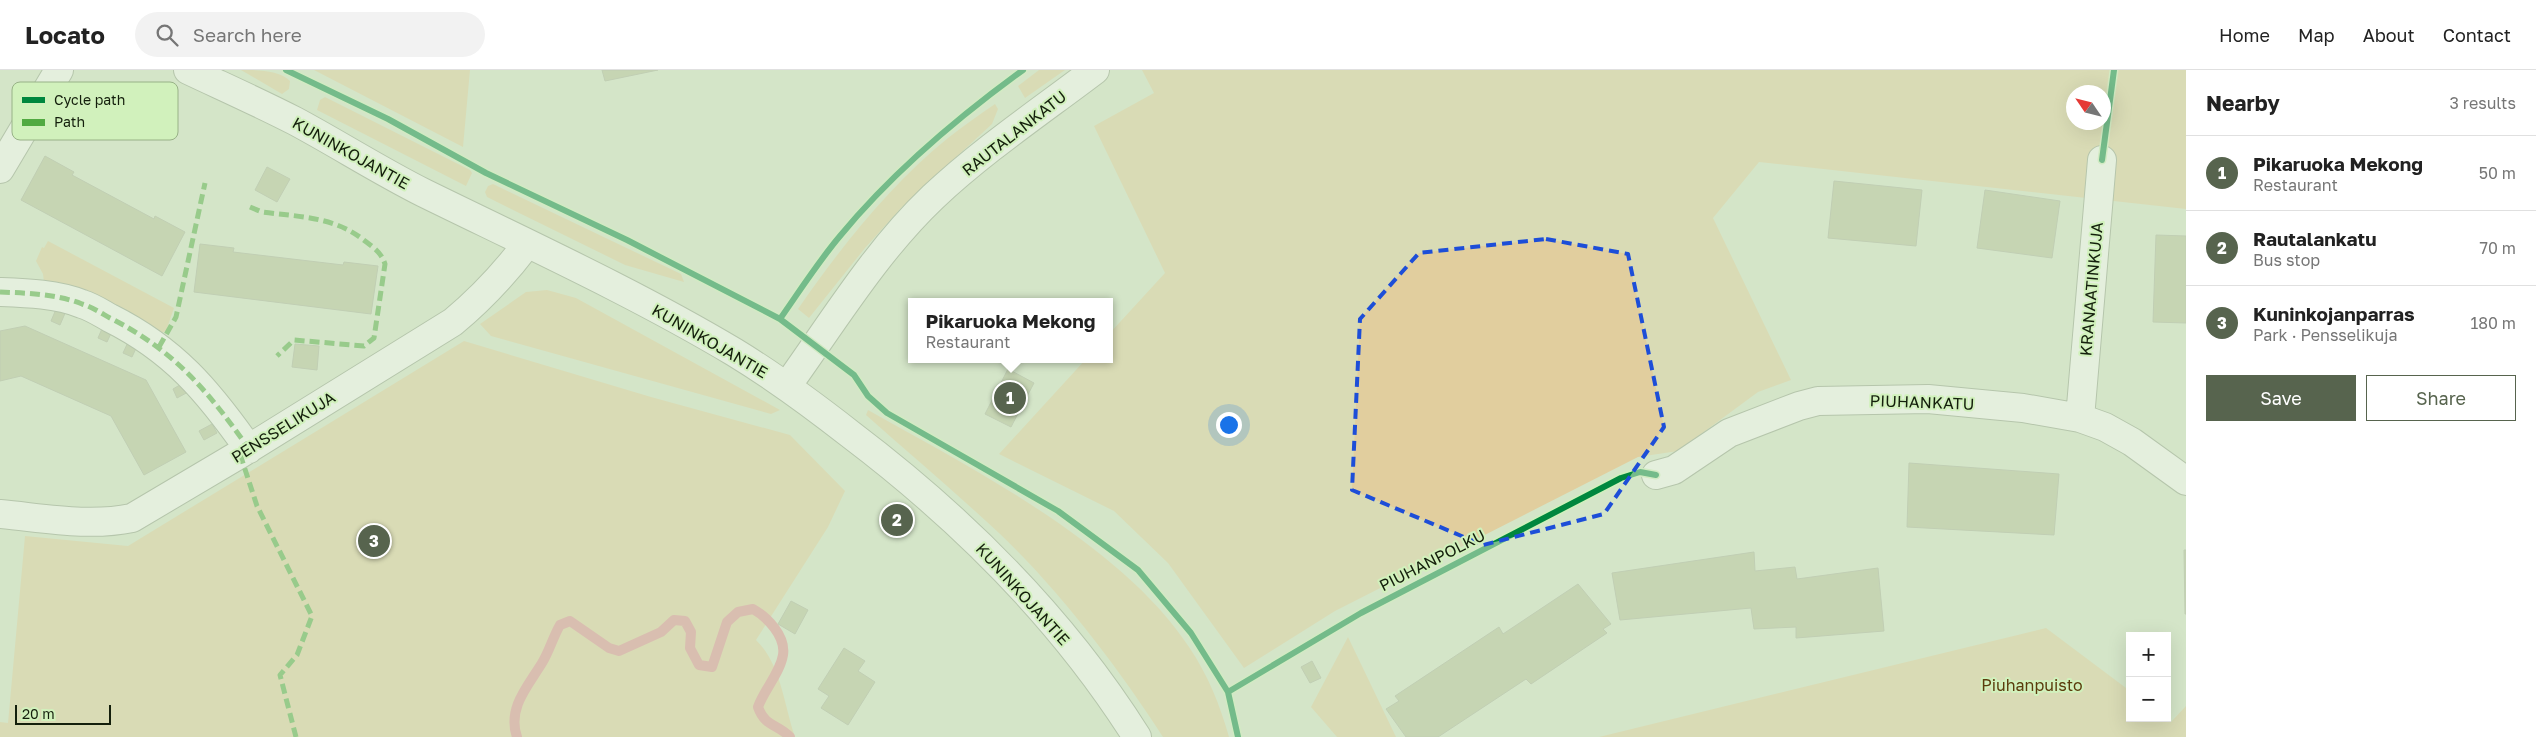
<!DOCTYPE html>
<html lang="en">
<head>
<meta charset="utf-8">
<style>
  :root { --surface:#fff; --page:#f2f2f2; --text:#222; --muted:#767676; --line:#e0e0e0; --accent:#57644e }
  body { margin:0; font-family:"Golos Text",sans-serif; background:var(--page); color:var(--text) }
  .controls { position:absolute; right:15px; bottom:15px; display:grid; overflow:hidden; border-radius:0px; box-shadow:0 5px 20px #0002 }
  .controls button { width:45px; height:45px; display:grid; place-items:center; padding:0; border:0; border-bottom:1px solid var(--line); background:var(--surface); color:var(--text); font:25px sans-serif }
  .compass { position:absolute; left:2066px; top:15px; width:45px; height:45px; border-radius:50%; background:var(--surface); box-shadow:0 5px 20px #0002; rotate:305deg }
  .scale { position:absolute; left:15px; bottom:12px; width:96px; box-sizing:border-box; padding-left:5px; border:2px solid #141f0c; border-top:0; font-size:14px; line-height:18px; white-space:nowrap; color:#141f0c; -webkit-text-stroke:4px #d1f1bc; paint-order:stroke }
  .you { position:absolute; left:1228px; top:354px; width:18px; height:18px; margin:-12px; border:4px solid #fff; border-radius:50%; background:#1a73e8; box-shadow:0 0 0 8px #1a73e833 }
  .badge { display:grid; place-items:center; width:32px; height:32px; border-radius:50%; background:var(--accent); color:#fff; font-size:16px; font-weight:700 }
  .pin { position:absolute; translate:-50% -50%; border:2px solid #fff; box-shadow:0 1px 5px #0006 }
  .popup { position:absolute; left:908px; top:228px; width:205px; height:65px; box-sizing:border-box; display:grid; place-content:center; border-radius:0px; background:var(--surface); filter:drop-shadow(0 1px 4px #0005); font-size:16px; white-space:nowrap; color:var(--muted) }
  .popup b { font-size:19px; color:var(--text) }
  .popup::after { content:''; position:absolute; left:50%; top:100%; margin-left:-10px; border:10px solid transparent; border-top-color:var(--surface) }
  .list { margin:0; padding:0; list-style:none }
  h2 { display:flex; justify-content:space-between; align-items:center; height:65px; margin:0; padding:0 20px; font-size:21px }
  h2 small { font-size:16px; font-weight:400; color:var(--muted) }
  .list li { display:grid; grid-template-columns:32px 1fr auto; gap:15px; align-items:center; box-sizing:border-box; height:75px; padding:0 20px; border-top:1px solid var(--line) }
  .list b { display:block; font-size:19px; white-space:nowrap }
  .list p { margin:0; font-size:16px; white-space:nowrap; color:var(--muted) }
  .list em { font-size:16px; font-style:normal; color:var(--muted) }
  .actions { display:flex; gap:10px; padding:15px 20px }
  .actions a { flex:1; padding:11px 0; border:1px solid var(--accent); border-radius:0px; text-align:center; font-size:18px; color:var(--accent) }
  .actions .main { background:var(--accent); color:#fff }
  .icon { flex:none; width:28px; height:28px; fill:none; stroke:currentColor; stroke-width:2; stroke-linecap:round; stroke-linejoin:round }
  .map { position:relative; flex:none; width:2186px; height:667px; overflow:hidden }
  header { display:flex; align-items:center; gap:30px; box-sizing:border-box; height:70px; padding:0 25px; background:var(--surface); border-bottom:1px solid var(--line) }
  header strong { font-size:24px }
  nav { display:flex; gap:28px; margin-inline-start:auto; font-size:18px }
  .search { width:350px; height:45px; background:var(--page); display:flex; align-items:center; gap:12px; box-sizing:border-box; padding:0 18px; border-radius:28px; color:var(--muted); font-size:19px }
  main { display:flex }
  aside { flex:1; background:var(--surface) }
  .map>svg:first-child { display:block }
  .green { fill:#e1ce9e; fill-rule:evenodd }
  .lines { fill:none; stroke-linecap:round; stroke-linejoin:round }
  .stream { stroke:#e18e93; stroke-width:10 }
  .building { fill:#b7c19a; stroke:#aab29a }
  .street-casing { stroke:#929f89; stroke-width:30 }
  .secondary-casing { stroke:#929f89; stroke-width:30 }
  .street { stroke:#f9fbf7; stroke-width:28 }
  .secondary { stroke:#f9fbf7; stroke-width:28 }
  .quiet { stroke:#51aa41; stroke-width:5; stroke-dasharray:10 5; stroke-linecap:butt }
  .cycleway-casing { stroke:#d1f1bc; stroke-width:9 }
  .cycleway { stroke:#00873e; stroke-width:6 }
  .marked { fill:none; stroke:#1d4ed8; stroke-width:4; stroke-dasharray:10 6; stroke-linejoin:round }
  .labels { text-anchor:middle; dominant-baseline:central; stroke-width:4; stroke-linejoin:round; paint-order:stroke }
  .street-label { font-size:16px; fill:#141f0c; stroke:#d1f1bc }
  .park-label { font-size:16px; fill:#5b3c0c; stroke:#d1f1bc }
  .key { fill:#d1f1bc; stroke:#98b287; stroke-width:1 }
  .key-label { font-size:14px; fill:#141f0c }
</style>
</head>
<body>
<header>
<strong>Locato</strong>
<div class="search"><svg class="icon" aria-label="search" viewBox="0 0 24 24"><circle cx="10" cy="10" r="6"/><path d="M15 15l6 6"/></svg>Search here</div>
<nav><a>Home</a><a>Map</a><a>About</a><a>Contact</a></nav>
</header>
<main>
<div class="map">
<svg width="2186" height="667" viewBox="0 0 2186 667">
  <rect width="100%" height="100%" fill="#d4e5c8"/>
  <path class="green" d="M241,0c16,0 39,0 49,11l-1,8 -7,5z
    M314,0h156l-7,77z
    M1039,0h26l-40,28 -7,-12z
    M1142,0h1044v139l-427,-47 -46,56 78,162 -33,12 -80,59 -40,6 -303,154 -91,57 -76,-105 -54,-52 -115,-57 87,-95h23v-25l56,-61 -71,-147 60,-33zM2074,22h30v30h-30z
    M325,27l145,73 2,3 -6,13 -149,-76 3,-10z
    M995,34l3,5 -6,15 -91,84 -36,40 -56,70 -11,-9c43,-62 91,-123 150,-171 15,-12 31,-23 47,-34z
    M493,114l188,90 3,8 -59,-17 -130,-64 -8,-4 -2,-5 3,-6z
    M48,171l126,67 -8,23 -5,2 -117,-51 -1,-8 -7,-13 6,-14 2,1z
    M547,220l29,8 204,112 -9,4 -280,-78 -11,-12 46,-32z
    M464,271l187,56 139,38 55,56 -17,36 -72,113c25,24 28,65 39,97h-795v-15l8,1 17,-187 103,10z
    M868,340c105,59 254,135 321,237 19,28 31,58 40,90h-66c-45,-70 -103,-146 -164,-204 -43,-40 -89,-79 -133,-118z
    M2046,558l84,63v27h36l5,4 15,-16v31h-587z
    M1348,567l48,100h-59l-26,-30z"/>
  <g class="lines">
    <path class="stream" d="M517,667c-10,-29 11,-51 25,-74 7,-11 11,-26 18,-38l10,-4 39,27 10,3 42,-19 13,-12 11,1 6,11 -1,16 9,17 13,2 15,-45 11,-10 15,-3c14,8 33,27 30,46 -3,18 -19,35 -25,52 7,20 20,17 32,30"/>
  </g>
  <path class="building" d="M602,0h56l-53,11z
    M45,86l29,16 -2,3 82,44 1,-3 30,16 -23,44 -141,-76z
    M267,97l23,12 -13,23 -22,-12z
    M1834,111l88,9 -6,56 -88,-8z
    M1985,120l75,11 -8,57 -75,-10z
    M2156,165l30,1v87l-33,-1z
    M200,174l34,4 -1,4 110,13 1,-3 34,4 -7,48 -177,-22z
    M57,237l9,4 -6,14 -9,-4z
    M104,254l9,5 -6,13 -9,-4z
    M25,256l121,54 40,72 -42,23 -33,-59 -90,-40 -21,5v-50z
    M129,270l9,4 -6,13 -9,-4z
    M295,274l24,2 -2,24 -25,-3z
    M1008,299l26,14 -23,44 -26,-13z
    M185,312l5,9 -13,7 -4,-9z
    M212,354l5,9 -13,7 -5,-9z
    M1909,393l150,11 -5,61 -147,-8z
    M886,447l15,12 -5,6 -15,-12z
    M2184,480h2v64h-1z
    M1754,482l1,19 40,-4 2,12 81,-11 6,63 -88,7v-11l-42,2 -3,-21 -131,12 -8,-47z
    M1578,514l33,40 -8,5 4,4 -76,51 -5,-5 -88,58h-32l-20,-28 13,-8 -4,-5 104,-69 4,7z
    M791,531l17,9 -13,24 -17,-10z
    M844,578l21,13 -7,10 17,11 -27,43 -27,-17 8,-12 -11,-7z
    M1312,591l9,17 -11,5 -9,-16z"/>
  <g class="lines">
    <g class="street-casing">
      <path id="street" d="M0,99l59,-99
        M0,222c27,1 57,2 82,12 10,3 19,9 28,14 64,32 98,73 139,131
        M787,316c46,-64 89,-135 146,-189 50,-47 108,-86 162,-127
        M2080,348l22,-258
        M1656,405l18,-5 55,-37 70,-27 19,-5 110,-2 95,9 57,10 25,9 27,15 54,39
        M0,444c44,4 89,13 132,4l108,-64 213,-132c29,-24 52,-49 74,-78"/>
    </g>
    <g class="secondary-casing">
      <path id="secondary" d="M188,0c36,17 72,33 107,51 43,23 85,50 129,72 104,51 211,100 310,159 41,25 79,53 116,82 111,84 212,184 287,303"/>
    </g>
    <use href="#street" class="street"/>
    <use href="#secondary" class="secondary"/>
    <path class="quiet" d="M250,137l12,5c37,5 72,4 103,29 9,7 16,11 20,23l-11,74 -10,8 -70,-6 -17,16
      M0,222c27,1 57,2 82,12 10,3 19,9 28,14 64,32 98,73 139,131
      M159,277l17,-30 29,-134
      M240,384l17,52 55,110 -15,39 -17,20 16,62"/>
    <g class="cycleway-casing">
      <path id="cycleway" d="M286,0l102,49 98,54 141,67 153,79 74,56 14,21 19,17 171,98 80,59 53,63 37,59 10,45
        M2102,90l12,-90
        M780,249c19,-27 38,-57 60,-83 52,-63 117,-118 183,-166
        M1228,622l133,-79 260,-135 19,-6 16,3"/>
    </g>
    <use href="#cycleway" class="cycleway"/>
  </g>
  <path d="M0 0H2186V667H0ZM1546,169l82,15 36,173 -60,87 -121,31 -131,-55 8,-171 59,-66z" fill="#d4e5c8" fill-opacity=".55" fill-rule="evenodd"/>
  <path class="marked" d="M1546,169l82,15 36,173 -60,87 -121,31 -131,-55 8,-171 59,-66z"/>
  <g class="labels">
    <g class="street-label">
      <text transform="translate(1014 63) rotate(-38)">RAUTALANKATU</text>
      <text transform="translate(351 83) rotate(29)">KUNINKOJANTIE</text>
      <text transform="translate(2091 219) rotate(-85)">KRANAATINKUJA</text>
      <text transform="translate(710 271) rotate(30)">KUNINKOJANTIE</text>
      <text transform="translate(1922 332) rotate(2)">PIUHANKATU</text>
      <text transform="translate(283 357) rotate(-32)">PENSSELIKUJA</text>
      <text transform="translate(1432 490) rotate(-27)">PIUHANPOLKU</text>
      <text transform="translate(1023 524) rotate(48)">KUNINKOJANTIE</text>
    </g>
    <g class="park-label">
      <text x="2032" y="615">Piuhanpuisto</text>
    </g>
  </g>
  <rect x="12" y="12" width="166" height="58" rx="8" class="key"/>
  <rect x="22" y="27" width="23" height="6" fill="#00873e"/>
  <rect x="22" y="49" width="23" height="7" fill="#51aa41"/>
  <g class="key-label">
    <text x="54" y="35">Cycle path</text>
    <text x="54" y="57">Path</text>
  </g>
</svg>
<div class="controls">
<button>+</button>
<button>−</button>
</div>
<svg class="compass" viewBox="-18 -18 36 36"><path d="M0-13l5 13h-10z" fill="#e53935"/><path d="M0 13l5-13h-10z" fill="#767676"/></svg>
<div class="scale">20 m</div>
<div class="you"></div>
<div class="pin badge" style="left:1010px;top:328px">1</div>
<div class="popup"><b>Pikaruoka Mekong</b>Restaurant</div>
<div class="pin badge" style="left:897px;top:450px">2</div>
<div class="pin badge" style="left:374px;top:471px">3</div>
</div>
<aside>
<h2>Nearby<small>3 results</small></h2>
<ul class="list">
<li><span class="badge">1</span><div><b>Pikaruoka Mekong</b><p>Restaurant</p></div><em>50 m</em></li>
<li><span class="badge">2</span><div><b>Rautalankatu</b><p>Bus stop</p></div><em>70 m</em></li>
<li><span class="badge">3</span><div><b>Kuninkojanparras</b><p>Park · Pensselikuja</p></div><em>180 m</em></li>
</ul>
<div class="actions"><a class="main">Save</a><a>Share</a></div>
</aside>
</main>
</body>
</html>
